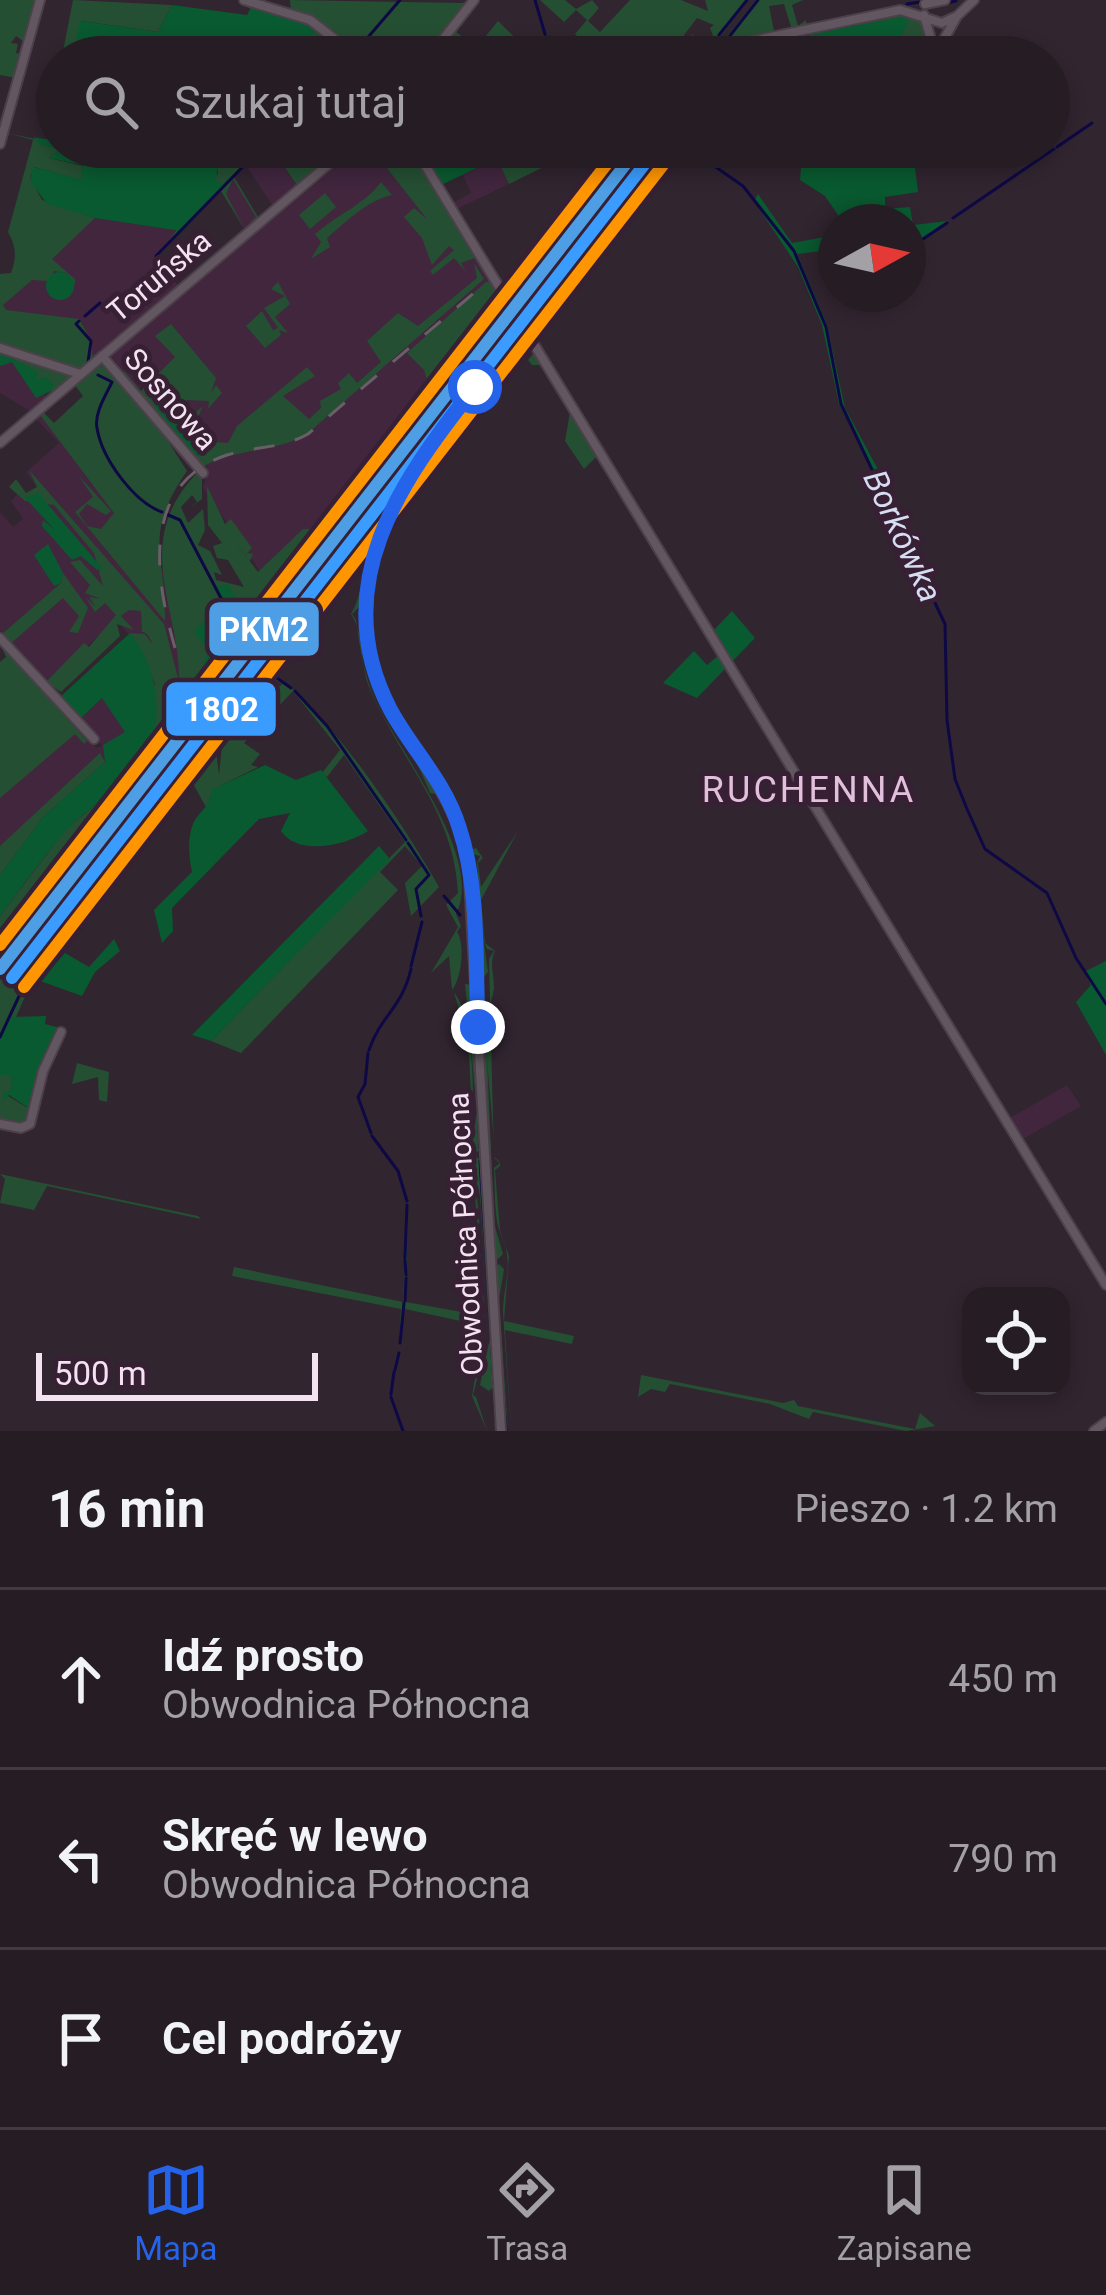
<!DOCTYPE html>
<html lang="pl">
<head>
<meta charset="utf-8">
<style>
  :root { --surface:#251c24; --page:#2d252c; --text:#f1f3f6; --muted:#a3a1a6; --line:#423a41; --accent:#2563eb }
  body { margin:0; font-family:Roboto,sans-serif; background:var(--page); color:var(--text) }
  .controls { position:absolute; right:36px; bottom:36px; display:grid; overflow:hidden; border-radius:24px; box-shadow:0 6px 18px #0003 }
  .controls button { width:108px; height:108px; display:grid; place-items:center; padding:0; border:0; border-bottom:3px solid var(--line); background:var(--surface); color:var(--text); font:60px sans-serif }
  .compass { position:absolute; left:818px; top:204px; width:108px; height:108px; border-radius:50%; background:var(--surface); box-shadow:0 6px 18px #0003; rotate:82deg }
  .scale { position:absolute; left:36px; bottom:30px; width:282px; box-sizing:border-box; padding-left:12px; border:6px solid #f3e2f0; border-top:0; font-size:33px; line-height:42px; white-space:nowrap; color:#f3e2f0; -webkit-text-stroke:9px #371f34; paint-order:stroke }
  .stop { position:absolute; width:36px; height:36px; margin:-27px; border:9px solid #2563eb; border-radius:50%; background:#fff }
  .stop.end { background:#2563eb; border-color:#fff; box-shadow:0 3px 12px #0008 }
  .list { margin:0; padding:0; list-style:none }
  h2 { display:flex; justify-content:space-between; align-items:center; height:156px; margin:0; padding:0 48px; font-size:51px }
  h2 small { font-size:39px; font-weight:400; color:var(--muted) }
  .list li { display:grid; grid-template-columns:78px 1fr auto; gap:36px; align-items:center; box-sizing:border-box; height:180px; padding:0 48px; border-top:3px solid var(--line) }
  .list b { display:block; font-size:45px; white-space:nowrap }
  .list p { margin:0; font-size:39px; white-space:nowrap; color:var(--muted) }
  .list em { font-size:39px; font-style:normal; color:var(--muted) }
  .icon { flex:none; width:66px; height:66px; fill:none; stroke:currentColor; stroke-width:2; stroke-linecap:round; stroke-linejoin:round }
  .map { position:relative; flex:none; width:1106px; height:1431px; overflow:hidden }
  .search { position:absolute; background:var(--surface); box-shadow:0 6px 18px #0003; left:36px; right:36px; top:36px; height:132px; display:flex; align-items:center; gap:30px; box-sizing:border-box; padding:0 42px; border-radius:66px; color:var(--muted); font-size:45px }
  .sheet { height:696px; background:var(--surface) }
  nav { display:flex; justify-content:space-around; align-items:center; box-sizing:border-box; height:168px; border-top:3px solid var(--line); background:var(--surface); font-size:33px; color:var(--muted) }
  nav a { display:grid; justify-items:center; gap:6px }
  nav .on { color:var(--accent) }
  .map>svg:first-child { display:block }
  .built { fill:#41263e }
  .green { fill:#254f33; fill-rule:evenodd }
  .forest { fill:#095a30 }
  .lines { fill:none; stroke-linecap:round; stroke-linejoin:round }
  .stream { stroke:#0e0945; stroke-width:3 }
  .minor-casing { stroke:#4d404a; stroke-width:12 }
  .minor { stroke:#625760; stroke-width:8 }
  .rail { stroke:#695f67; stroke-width:3; stroke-dasharray:21 21; stroke-linecap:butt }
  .rail-1-casing { stroke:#371f34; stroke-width:21 }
  .rail-2-casing { stroke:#371f34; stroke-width:21 }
  .rail-3-casing { stroke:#371f34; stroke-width:21 }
  .rail-4-casing { stroke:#371f34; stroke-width:21 }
  .rail-1 { stroke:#4d9ee5; stroke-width:12 }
  .rail-2 { stroke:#3a9cff; stroke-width:12 }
  .rail-3 { stroke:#ff9500; stroke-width:12 }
  .rail-4 { stroke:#ff9500; stroke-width:12 }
  .route { stroke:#2563eb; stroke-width:15 }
  .labels { text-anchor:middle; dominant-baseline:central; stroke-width:10; stroke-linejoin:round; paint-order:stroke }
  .street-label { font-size:30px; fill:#f3e2f0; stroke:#371f34 }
  .water-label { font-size:33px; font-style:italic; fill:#d6ddf1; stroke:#371f34 }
  .quarter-label { font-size:36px; letter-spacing:3px; fill:#e1c0db; stroke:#371f34 }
  .line-badge { stroke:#371f34; stroke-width:4.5 }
  .badge-label { font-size:33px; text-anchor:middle; font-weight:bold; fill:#fff }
</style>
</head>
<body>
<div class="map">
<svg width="1106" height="1431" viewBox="0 0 1106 1431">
  <rect width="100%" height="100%" fill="#312530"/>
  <path class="built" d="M264,147h7l25,38 -24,20 -26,-40z
    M359,147h51l95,157 120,-157h28l-403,518 -215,305 -35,77v-253l73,-72 24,26 5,-2 -22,-27 22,-21 14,15 17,-74 -17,-18 -70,61 -46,-51v-119l13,15 10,-8 -12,-18 8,-9 -5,-10 12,11 11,-6 -11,-15 33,-29 -23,-24 8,-7 102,122 19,42 21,108 33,-43 14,10 43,-56 -73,-107 5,-19 -6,-8 13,-5 -65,-76 -11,9 -28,-33z
    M497,159l12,25 -52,25 -5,-6 19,-10 -8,-18z
    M234,177l24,41 -14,11 -23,-39z
    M95,218l85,13 -25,24 23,30 -89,75 -89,-50v-10z
    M0,352l10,3 36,42 -16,14 -30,-18z
    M1067,1085l14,21 -65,37 -13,-21z"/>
  <path class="green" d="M0,0h37l-11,43 -10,-7 -5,7 7,1 -2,9 5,1 -5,24 -16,-3z
    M73,0l99,5 -14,27 -77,-11v26l11,8 -30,2z
    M290,0l172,3 10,-3 -47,57h-62l-48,-39 -24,-7z
    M540,0h25l11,9 16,-9 7,8 -11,13 12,11 30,-32h51l27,11 -3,-11h43l-36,48c-31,3 -71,9 -113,9l-24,-23 12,-14 -11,-10 -12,12zM697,18l17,7 -4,3 3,8 -16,12 -7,-5 4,-10 -5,6 1,7 -6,-11z
    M756,0h47l-11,5 6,21 8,-6 1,7 -20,4 4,-4 -7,-23 -15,2 5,25h10l-65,15z
    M899,13l26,7 6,30 -4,7h-24l-1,-7 -110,7 106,-15 12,-25 -101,17z
    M498,21l37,36h-101l20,-27 22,18z
    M316,27l39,30h-82l3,-9 29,-2z
    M7,133l33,7 1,5 20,4 -12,9 34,8 -2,14 -47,-13 -4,11 12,22 53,18 -43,41 23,20v7l-8,-13 -13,-2 -4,10 -18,-1 -29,25 3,5 73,9 13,23v14l12,-7 -23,20 -81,-23v-72l11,-1c6,-16 5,-27 -3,-41l25,-92z
    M166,147l77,4 21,-4 -30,30 24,40 -3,6 -6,1 7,-7 -23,-38 -7,15 19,36 -24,-39 -64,66 61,-84v-9l-55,-9z
    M271,147h31l14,21 5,-1 -32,24 7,-7z
    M404,147h8l75,128 -12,-17 -14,5 5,9 -12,-14 -21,17 -3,-4 24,-21 -5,-4 -17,19 -10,-27 -18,-21 10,-9 13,11 -41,-52z
    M521,147h63l-75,37 -12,-25z
    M641,147h18l-130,170 -9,1 -6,-8z
    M381,182l11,13c-26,6 -45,26 -65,43l3,9 -19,12 10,-17 -6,-8c25,-21 50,-30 66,-52z
    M325,193l11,14 -26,22 -11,-14z
    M474,263l10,16 -178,156c-33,18 -72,13 -104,32l-80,-91 2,-5 17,20 34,-34 -20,-21 16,-12 45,54 -5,15 5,-8 6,8 -14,16 1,-8 -22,-1 4,17 12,-11 -6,13 18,23 13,1 9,-17 70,-59 8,9 -32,20 26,23 12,-11 -1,-7 21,-12 -3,-6 11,-10 8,10 24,-21 -14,-21 31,-28 20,13 59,-48zM164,396l43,50 -13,12 -37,-56z
    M278,282l12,22 -15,13 13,16 -9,-3 2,5 -16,13 -19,-22 16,-15 11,19 5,-2 -14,-20 21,-12 -14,-7z
    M486,282h7l16,26 -338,435 -31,37 88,-121 -67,84 3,-22 -17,35 -147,181v-21l66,-87 58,-47 31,-99 -25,-50 15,1 7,10c-3,-10 -6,-12 -15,-14l5,1 -1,-20 -12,-1 -8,6 13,14 -17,-6 3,12 -59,56 -15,-10 38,-39 5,4 27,-32 -11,-12 -10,9 -9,-14 10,9 -7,-10 12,2 -16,-6 5,-8 -20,-23 10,-2 23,26 -9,-33 -40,-48 -29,-4 -16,-14 7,-8 10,14 11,-6 -8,-17 135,154 14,54 -13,57c49,-93 -53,-175 33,-263l4,5v22l-14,10 9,-7 -5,-7 -11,12 7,16 15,-14 2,21 -7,15 12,6 12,24 -8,-3 2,8 28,7 -16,-27 -11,-2 -4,-12 9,-3 -14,-18 -1,-39 18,38 6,-5 21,29 -5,5 6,1 -3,7 -26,-34 34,45 45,-43 21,-1 -1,-13 16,-21 6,4 5,-6 -6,-4 84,-105 -4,-13 -17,-17zM214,589l52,25 -26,18z
    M512,313l5,19c-80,102 -191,208 -142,347 14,38 44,77 65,112l-4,3 -6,-1c-29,-72 -65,-101 -70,-187l-8,8 4,6c4,29 8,56 20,82 24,51 109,157 80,212l5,12 -4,6c8,11 5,46 -5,58l-3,-34 -18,17 27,-46 -12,-22 12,-12c-4,-83 -58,-132 -89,-206 -9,-23 -5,-54 -18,-73 12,-18 21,-82 33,-110l-8,-16z
    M518,339h8l18,26h-12l-4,-5 6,-7 -13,-12 -36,43 7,10 -18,20 -13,-1c-73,88 -121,190 -63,301 15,27 39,48 53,75 9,18 15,41 20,61l5,-2 7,10 -5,5 3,24 37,-56 -37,69 4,43 10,8c-6,12 -1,23 -1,37 -1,9 -5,18 -6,27 -5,46 6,95 6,142l6,5v4l-5,4 5,60 9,26 -5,65 70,15 -2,8 -67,-14 6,101 -8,-119c0,-20 7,-39 4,-58 -1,-10 -6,-18 -9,-28 -4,-18 -3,-39 -4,-58l6,-5 -6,-5 -5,-199 5,-8 -7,-2 -3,-8 -7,-78 3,-7 -8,-2 16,118 -5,6 -6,-4c-2,-57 0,-130 -25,-183 -14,-29 -49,-62 -66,-97 -50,-109 15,-207 77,-288l9,5 15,-17 -6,-3 -10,10z
    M0,350l75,25 -36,28 12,-12 -4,-13 -11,2 -7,-13 -3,5z
    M100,363l57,61 30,47c-45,65 -21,82 -22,150l-90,-109 18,-15 -14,-21 32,35 -5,4 -19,-11 -8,10 8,12 14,3 13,-16 -74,-98 1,-4 7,-4 -5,5 11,11 29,-27 -9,-12z
    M570,412l28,43 -14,14 -19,-28z
    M63,573l25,35 -10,25 -9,-1 10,-16 -16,-18 -54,47 -7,-11 59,-51z
    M0,643l87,98 -3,3 -9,-10 -75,64v-136l6,-5z
    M244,660c62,12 164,171 195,227l-28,29 -6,-33 17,-17 -17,-20 -25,26 18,18 -157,163 -30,-12 194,-199 -61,-87 -17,22 -5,-4 18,-23 -47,-59 -49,52 16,11 -9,11 7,2 -46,23 -5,19 -17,-31 26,-27 3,24 3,-30 60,-61 -14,-9c-91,94 -203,225 -252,342h-6l-10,20v-60z
    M100,753l5,9 -62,55 -43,58v-29z
    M484,983l10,240 9,31 -5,5 -4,-1 -15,-272z
    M465,984l7,1 9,163 -4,4 -6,-4 6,-36z
    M454,993c21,20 26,141 7,162 21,26 18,78 20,111l-2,8 2,1c6,42 3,81 -8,120l3,2 11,34 -15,-35 12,-70 -79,-17 -6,34 2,-34 -169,-33 2,-9 169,35 5,-97 -2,97 78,14 -9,-121 -15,-39 3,-32 9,-13 -4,-74z
    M77,1063l32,9 -2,30 -8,-2 -1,-23 -26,7z
    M0,1075h11l1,15 -9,3 30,18 -3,13 -8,4 -22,-5z
    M476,1157l6,4 14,223 -7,7 -9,-6 10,-47 -10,-142 -9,-34z
    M0,1174l198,42 3,3 -154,-33 -13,24 -34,-7 5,-24z
    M499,1264l5,5 -5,31 9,131 -15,-163z
    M641,1375l142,28 11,-3 4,6 117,23 5,-16 15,13 -29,5 -93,-19 -4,7 -39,-15 -100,-20 -5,8 -14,-3 -13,8z"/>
  <path class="forest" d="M172,5l75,10 5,-10 64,22 -13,27 -26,-6 -4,9h-184l-13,-19 4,-17 78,11z
    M911,16l-13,26 -106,15h-66l7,-7 53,-11 6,9 18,-7 -1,-7z
    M33,137l24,4v6h109l-2,9 55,8 -4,17 9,4 -44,46 -85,-13 -48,-14 -17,-23 3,-14 48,12 2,-14 -34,-7 12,-9 -20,-4z
    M470,147h51l-80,38 -12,-19z
    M803,147h124l3,18 -15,3 3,24 -33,5v12l25,-2 3,18 34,-4 -39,27v-26h-65l-18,-26 -25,-16z
    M758,194l34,49 44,-8v23l-13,2 -2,-9 -24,3 30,71 18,83 36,67v11l-42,-82 -17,-79 -24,-58 -44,-66z
    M46 286a14 14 0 1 1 28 0a14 14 0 1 1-28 0Z
    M0,352l38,20 -2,7 11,-1 7,7 -3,6 -15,7 -24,-36 -12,4z
    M163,395l44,52 -13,11 -40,-50z
    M38,493l65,76 -6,1 -16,-14 -9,4 -30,-34 1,-6 12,10 -30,-32z
    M48,544l15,29 -2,10 -7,3 -20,-31z
    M228,584l12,20 12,-6 14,6 1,10 -27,18 -27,-44z
    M732,611l23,27 -58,60 -34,-15 31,-32 13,14 17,-14 -12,-19z
    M207,618l18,8 11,14 -2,10 -26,19 -5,-7 15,-25 -15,7 -9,-13z
    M130,633c31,38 38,99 4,139 -20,24 -51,38 -71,62 -22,26 -42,54 -63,82v-41l43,-58 62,-55 -2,-17 22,-13 -23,-34 -22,21 -20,-22z
    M265,765l31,15 25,-10 47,61c-21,14 -70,26 -87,0l9,-18 -31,6 -87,89 1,23 -11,12 -8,-33 38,-38c-3,-14 -5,-34 1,-48 7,-15 17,-15 18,-34z
    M379,846l11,13 -179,182 -19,-6z
    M114,939l6,12 -25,21 -13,24 -42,-15 25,-28 24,14z
    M1106,961v94l-30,-53 15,-17 -7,-13z
    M46,1016l-1,8 15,4 -27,83 -24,-16 -5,5 -1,-7 9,-4 -2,-14h-10v-38l10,-20z"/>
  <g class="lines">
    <path class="stream" d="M535,0l10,34
      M907,4l13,-2
      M927,7l29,-6
      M950,16l13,-11
      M853,24l20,-5
      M719,35l28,-35
      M546,37l8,20
      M725,42l33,-42
      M944,46l9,-17
      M741,47l42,-9
      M357,50l43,-50
      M660,57l16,-3
      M687,147l56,39 51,65 32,76 15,77 104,220 2,96 8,59 12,30 18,40 62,44 29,65 30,46
      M1057,147l35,-24
      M637,173l19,-26
      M633,191l39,-44
      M953,218l101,-69
      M605,227l20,-25
      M908,249l39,-26
      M156,256l106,-109
      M535,308l81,-109
      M85,316l15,-13
      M79,321l-3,3 15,17 -3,21
      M98,375l14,7c-6,13 -18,31 -15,46 5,31 37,74 65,84
      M473,396l17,-22
      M460,399l56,-68
      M421,462l43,-55
      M166,514l14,6 54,103 7,29
      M366,562l22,-62 33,-51
      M364,574c-7,63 7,123 46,174
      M247,657l44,31
      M295,691l32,35 79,114
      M413,739l33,46
      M451,796l21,67 7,111
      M408,843l21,32 -13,14 5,27
      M444,896l16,19
      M466,898l4,56
      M411,966l11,-44
      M472,988l8,160
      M480,988l2,55
      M0,1037l34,-73 140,-195 82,-103
      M369,1050c12,-35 33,-42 42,-81
      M368,1053l-3,31 -7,13 13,36
      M372,1136l26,35 9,30
      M480,1161l14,223
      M405,1258l2,-53
      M405,1260l1,15
      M405,1301l1,-23
      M400,1343l4,-40
      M500,1355l6,76
      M395,1370l4,-17
      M391,1394l3,-22
      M391,1397l12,34
      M495,1403l2,28"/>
    <g class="minor-casing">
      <path id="minor" d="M244,0l66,20 48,37
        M925,4l20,-4
        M924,15l10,35
        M429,57l45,-57
        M676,57l224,-47 42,13 15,-7
        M934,57l23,-41 17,-16
        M0,144l40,-144
        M414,147l692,1138
        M0,348l80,26
        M102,356l101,117
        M0,443l349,-296
        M0,638l94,101
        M0,1124l21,4 9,-4 13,-53 18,-39
        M501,1431l-33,-568c-14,-80 -79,-129 -97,-206 -32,-143 89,-248 169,-349 42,-53 78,-110 123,-161
        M1094,1431l12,-9"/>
    </g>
    <use href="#minor" class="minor"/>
    <path class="rail" d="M175,648c-20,-70 -35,-164 52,-193 28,-9 55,-6 81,-21l173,-147"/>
    <g class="rail-1-casing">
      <path id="rail-1" d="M0,969l639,-822"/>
    </g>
    <g class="rail-2-casing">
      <path id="rail-2" d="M12,978l639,-822"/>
    </g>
    <g class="rail-3-casing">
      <path id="rail-3" d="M0,945l620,-798"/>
    </g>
    <g class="rail-4-casing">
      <path id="rail-4" d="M24,987l639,-822"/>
    </g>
    <use href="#rail-1" class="rail-1"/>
    <use href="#rail-2" class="rail-2"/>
    <use href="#rail-3" class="rail-3"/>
    <use href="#rail-4" class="rail-4"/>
  </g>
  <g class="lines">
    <path class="route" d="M475,387c-75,94 -149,199 -85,322 22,41 55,72 69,118 21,62 16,135 19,200"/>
  </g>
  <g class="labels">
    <g class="street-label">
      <text transform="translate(159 276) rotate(-40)">Toruńska</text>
      <text transform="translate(171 399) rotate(49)">Sosnowa</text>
      <text transform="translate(465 1234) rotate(-93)">Obwodnica Północna</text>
    </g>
    <g class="water-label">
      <text transform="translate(903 536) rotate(65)">Borkówka</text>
    </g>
    <g class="quarter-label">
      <text x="809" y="790">RUCHENNA</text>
    </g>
  </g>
  <g class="line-badge">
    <rect x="207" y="600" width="114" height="58" rx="12" fill="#4d9ee5"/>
    <rect x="164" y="680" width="114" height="58" rx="12" fill="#3a9cff"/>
  </g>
  <g class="badge-label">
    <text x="264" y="641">PKM2</text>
    <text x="221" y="721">1802</text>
  </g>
</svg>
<div class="controls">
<button><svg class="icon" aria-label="locate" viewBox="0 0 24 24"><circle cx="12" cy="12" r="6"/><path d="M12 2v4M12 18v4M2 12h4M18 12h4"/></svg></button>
</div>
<svg class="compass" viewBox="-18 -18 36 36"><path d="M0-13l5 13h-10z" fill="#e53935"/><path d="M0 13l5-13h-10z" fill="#a3a1a6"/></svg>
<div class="scale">500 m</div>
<div class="stop" style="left:475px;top:387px"></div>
<div class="stop end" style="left:478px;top:1027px"></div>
<div class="search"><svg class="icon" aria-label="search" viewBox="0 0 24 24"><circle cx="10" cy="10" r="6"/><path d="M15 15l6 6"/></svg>Szukaj tutaj</div>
</div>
<section class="sheet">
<h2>16 min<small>Pieszo · 1.2 km</small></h2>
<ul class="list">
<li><svg class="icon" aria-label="ahead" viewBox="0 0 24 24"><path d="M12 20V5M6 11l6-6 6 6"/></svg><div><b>Idź prosto</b><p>Obwodnica Północna</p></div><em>450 m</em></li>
<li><svg class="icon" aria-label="left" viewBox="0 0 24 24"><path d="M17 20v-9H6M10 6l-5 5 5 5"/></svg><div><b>Skręć w lewo</b><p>Obwodnica Północna</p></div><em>790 m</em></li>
<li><svg class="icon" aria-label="arrive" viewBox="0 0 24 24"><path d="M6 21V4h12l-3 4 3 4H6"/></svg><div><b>Cel podróży</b></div></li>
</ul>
</section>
<nav>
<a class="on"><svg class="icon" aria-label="map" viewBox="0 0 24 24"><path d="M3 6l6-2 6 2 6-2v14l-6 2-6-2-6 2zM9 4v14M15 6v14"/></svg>Mapa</a>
<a><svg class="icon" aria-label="directions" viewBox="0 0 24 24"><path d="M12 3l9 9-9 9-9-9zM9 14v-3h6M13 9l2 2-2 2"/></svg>Trasa</a>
<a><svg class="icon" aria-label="saved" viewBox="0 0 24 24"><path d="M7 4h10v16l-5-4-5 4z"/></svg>Zapisane</a>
</nav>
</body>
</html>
